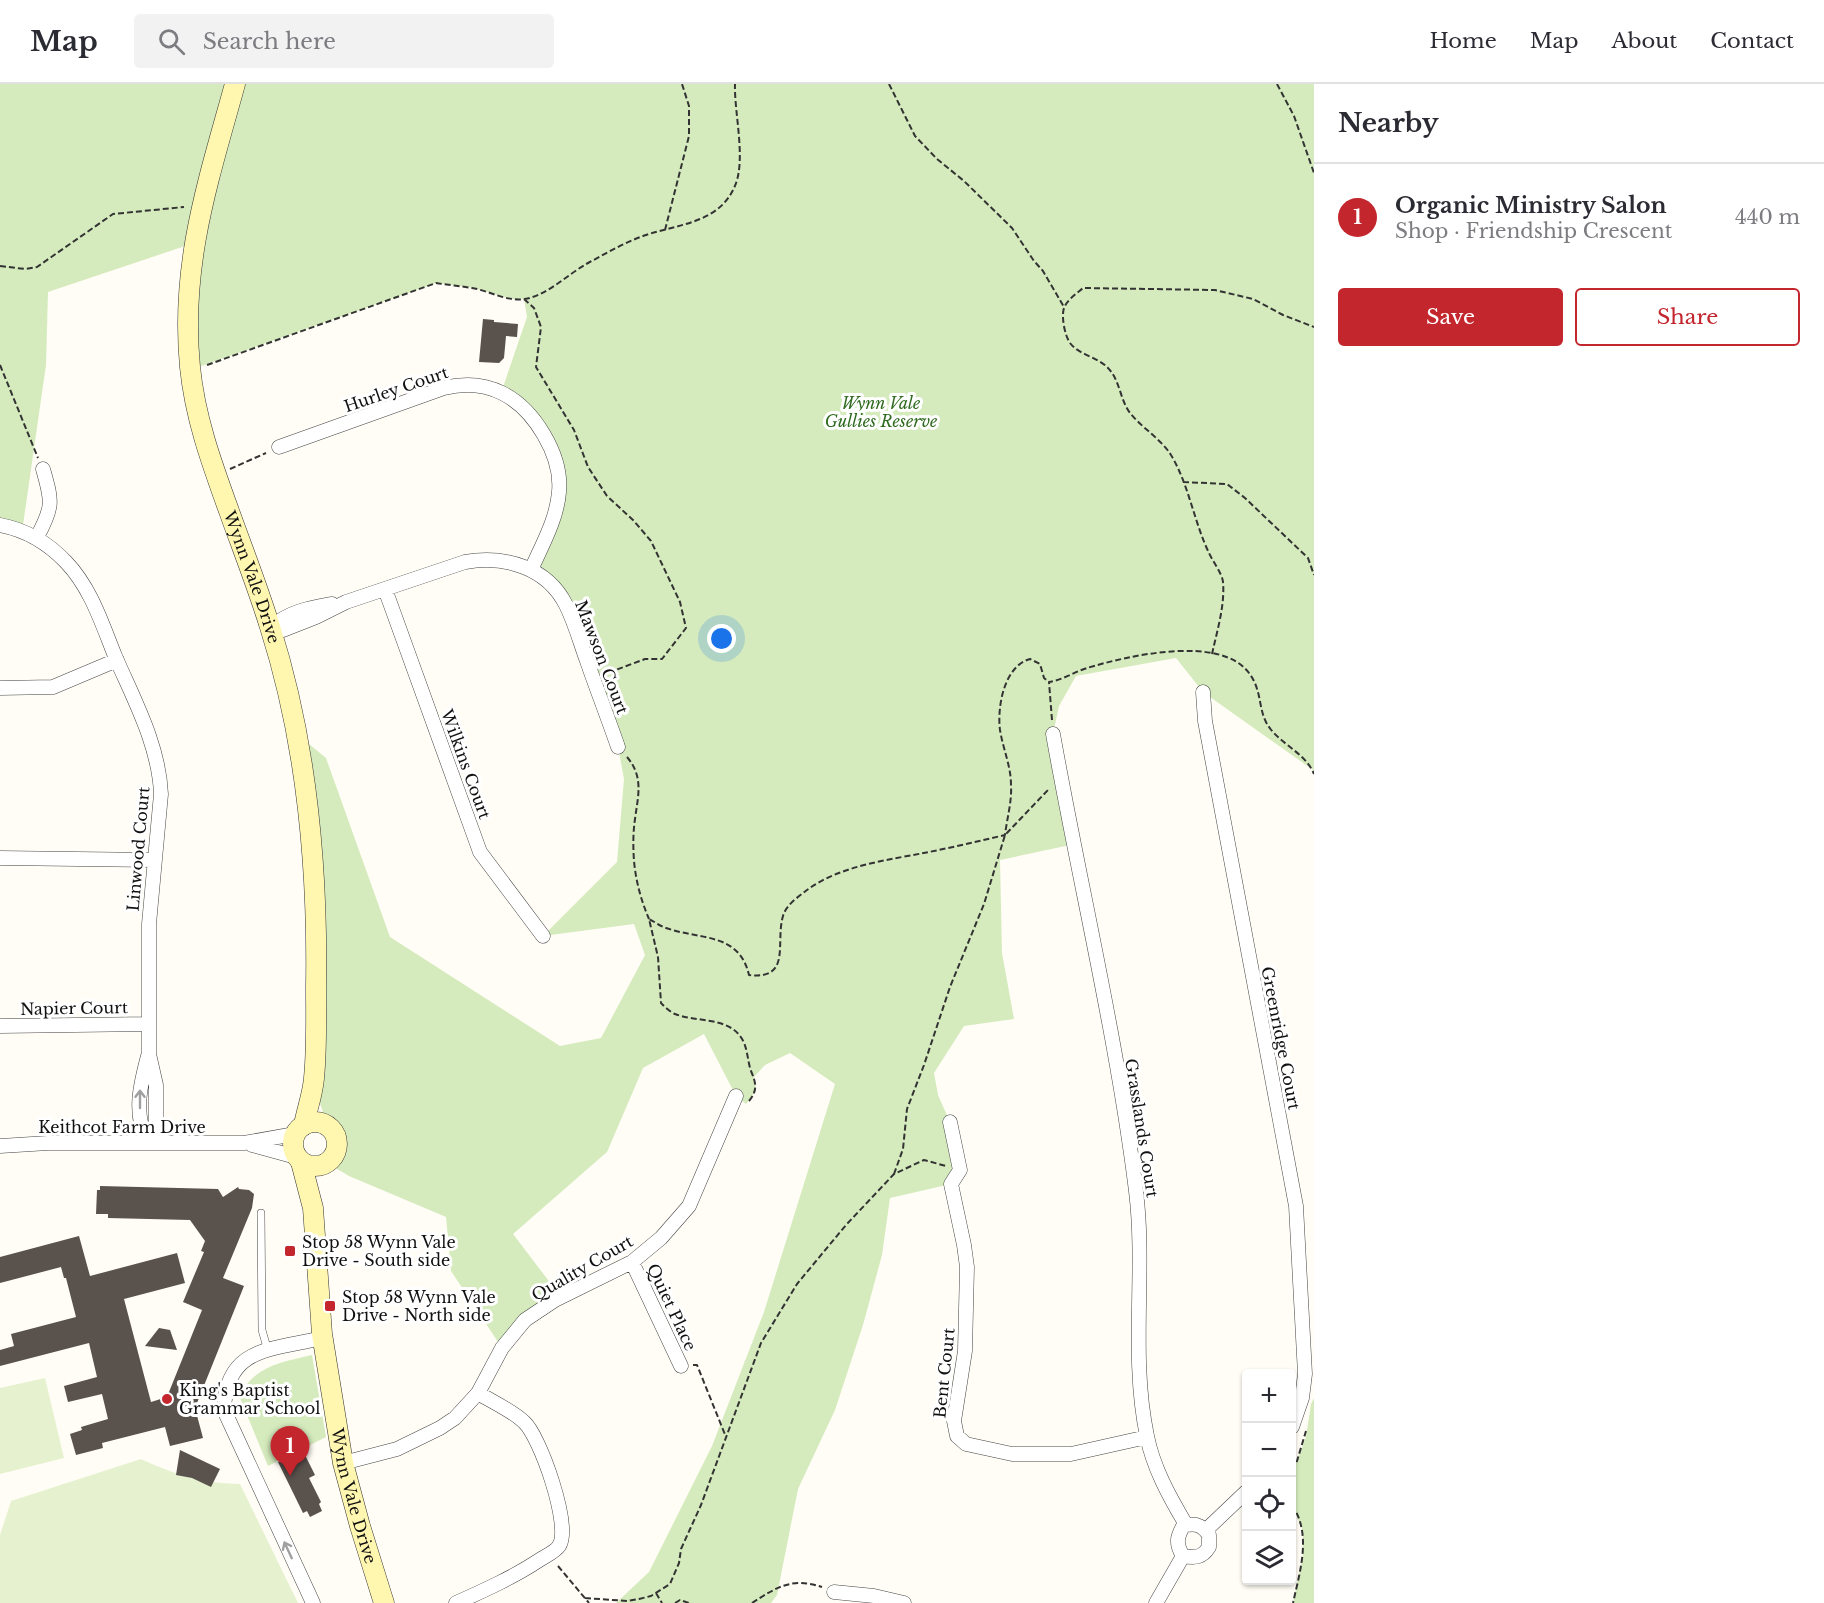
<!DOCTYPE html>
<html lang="en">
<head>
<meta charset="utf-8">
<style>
  :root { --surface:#fff; --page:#f2f2f3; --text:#2b2b33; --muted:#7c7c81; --line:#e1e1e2; --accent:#c4262e }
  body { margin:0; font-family:"Libre Baskerville",serif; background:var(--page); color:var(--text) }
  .controls { position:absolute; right:18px; bottom:18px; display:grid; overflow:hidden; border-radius:6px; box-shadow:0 2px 4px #0004 }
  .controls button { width:54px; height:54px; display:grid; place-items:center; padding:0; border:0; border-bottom:2px solid var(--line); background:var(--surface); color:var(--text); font:30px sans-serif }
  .you { position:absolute; left:722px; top:555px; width:21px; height:21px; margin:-15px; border:4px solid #fff; border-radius:50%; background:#1a73e8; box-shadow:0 0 0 9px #1a73e833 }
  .badge { display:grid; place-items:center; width:39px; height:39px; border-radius:50%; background:var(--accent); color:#fff; font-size:20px; font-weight:700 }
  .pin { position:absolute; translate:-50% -50px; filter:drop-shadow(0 2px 3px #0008) }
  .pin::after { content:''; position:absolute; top:32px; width:21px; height:18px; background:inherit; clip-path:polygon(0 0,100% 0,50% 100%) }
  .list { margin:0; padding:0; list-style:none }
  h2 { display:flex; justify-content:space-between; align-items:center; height:78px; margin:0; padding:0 24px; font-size:26px }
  h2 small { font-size:20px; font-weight:400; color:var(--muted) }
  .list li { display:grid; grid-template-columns:39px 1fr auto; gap:18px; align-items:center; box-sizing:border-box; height:108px; padding:0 24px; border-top:2px solid var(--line) }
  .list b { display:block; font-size:22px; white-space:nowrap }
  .list p { margin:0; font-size:20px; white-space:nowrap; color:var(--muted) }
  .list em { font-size:20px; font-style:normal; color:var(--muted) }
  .actions { display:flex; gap:12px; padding:18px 24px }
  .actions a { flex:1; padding:14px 0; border:2px solid var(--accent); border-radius:6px; text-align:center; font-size:21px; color:var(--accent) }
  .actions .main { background:var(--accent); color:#fff }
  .icon { flex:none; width:33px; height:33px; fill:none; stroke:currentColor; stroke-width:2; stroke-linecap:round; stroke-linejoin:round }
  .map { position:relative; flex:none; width:1314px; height:1519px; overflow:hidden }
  header { display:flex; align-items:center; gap:36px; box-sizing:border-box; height:84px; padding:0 30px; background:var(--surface); border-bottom:2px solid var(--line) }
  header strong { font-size:28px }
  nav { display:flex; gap:33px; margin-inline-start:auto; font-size:21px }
  .search { width:420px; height:54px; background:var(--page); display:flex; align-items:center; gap:15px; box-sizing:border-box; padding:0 21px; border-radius:6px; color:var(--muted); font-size:22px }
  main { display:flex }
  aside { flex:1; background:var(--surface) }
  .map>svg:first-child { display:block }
  .green { fill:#d5ebbd }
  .pitch { fill:#e6f2cf }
  .building { fill:#5a524d }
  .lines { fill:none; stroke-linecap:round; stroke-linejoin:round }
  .lane-casing { stroke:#444; stroke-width:8 }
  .street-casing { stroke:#444; stroke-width:15 }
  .secondary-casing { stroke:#333; stroke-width:21 }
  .path { stroke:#333; stroke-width:2; stroke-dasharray:6 3; stroke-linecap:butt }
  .lane { stroke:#fff; stroke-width:7 }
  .street { stroke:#fff; stroke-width:14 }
  .secondary { stroke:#fff6b0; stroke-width:20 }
  .oneway { stroke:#a0a0a0 }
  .poi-dot { fill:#c4262e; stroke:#fff; stroke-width:2 }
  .labels { text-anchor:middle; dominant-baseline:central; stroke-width:6; stroke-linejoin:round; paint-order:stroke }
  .street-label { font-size:16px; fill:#111; stroke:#fff }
  .park-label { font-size:16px; font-style:italic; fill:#2f6b1f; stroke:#fff }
  .poi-label { font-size:16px; fill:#111; stroke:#fff; text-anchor:start }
</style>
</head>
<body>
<header>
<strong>Map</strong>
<div class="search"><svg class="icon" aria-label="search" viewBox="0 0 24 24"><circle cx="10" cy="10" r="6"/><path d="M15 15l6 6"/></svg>Search here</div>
<nav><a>Home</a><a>Map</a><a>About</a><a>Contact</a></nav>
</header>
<main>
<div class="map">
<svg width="1314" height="1519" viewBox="0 0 1314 1519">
  <rect width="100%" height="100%" fill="#fffdf5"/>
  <path class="green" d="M0,0h1314v690l-1,-4 -110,-78 -27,-34 -100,18 -17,30 -6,28 22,110 -75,16 2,93 12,66 -50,7 -30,47 4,22 12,27 10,48 -9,14 -61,14 -8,57 -19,70 -28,85 -37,79 -21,106 -6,8h-155l33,-31 63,-126 52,-134 71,-228 -45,-31 -25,12 -11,12c4,12 0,18 -8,27l-10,-8 -32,-62 -61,34 -36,84 -94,82 48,63 -59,51 -51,-77 -5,-54 -97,-41 -22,-13c21,-18 3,-32 -4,-51 -4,-10 -6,-21 -9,-32l-16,-345 28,23 64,179 170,109 41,-8 44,-83 -11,-31 -91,12 74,-74 7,-83 -6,-32 -53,-144 -34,-33 28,-77 -9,-48 -49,-52 26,-76 -3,-18h-13l-37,-11 -38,-5 -246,87 4,-127 -146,49 -2,73 -24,167 -22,-7z
    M312,1271l14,82 -58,29 -28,-68c11,-32 43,-36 72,-43z
    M1314,1314v205h-21l10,-48v-24l-11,-26v-35l5,-9 9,-24 5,-33z"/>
  <path class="pitch" d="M45,1294l19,80 -64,16v-86z
    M141,1375c36,16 59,24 99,25l58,119h-298v-68l11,-34z"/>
  <path class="building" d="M483,235l11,1v2l24,2 -1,13 -11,-1 -2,22 -5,5 -20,-1z
    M100,1102l118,3 5,8 15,-10 1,2 10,1 5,4 -2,14 -29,70 21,8 -49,122 8,30 -33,8 -5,-19 -63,16 1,5 -27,7 -6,-21 12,-4 -1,-3 27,-8 -6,-25 -34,8 -4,-16 33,-9 -8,-34 -89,23v-16l14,-4 -3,-12 65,-17 -10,-39h-2l-3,-11 -61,16v-26l79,-21 11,40 87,-23 8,30 -61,16 27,103 16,-5 35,-87 -19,-8 21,-50 -3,-1 4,-10 -15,-21 -82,-2v-4h-12l1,-24h3z
    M159,1244l11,2 7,20 -32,-4z
    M180,1366l40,19 -9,18 -19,-9 -16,-3z
    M295,1370l3,4 7,-3 10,20 -6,3 12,24 -2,2 3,7 -12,6 -3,-6 -4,2 -25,-51z"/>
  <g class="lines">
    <g class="lane-casing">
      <path id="lane" d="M261,1129l1,117 6,21"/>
    </g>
    <g class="street-casing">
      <path id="street" d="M279,363l165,-59c44,-11 78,9 100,47 10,17 17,36 15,57 -2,27 -17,53 -28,78
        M0,441c27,5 48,18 66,37 25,26 36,62 49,94 19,44 44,89 46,138l-12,130v130l7,31v42l-8,16
        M37,453c17,-31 15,-36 6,-68
        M385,505l95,263 63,84
        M271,544l12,2 33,-13 30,-15 119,-40c39,-7 82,5 101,43 9,18 14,37 21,56 10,29 21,57 31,86
        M271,544c16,-16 38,-20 61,-24
        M0,604l53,-1 64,-27
        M1203,608l2,29 91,485 9,168 -3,24 -10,29
        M1053,650c27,152 64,304 83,457 10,81 -6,164 11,245 6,31 22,60 38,87
        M0,774l154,2
        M0,942l149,-2
        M950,1038l10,48 -9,14 13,61 3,22 -2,84 -11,70 3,15 9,8 46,10h59l76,-17
        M148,1059c-15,-29 -8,-57 0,-87
        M252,1061l44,12
        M0,1062l48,-3h196l51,-9
        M632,1178l49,104
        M343,1379l54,-14 43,-21 15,-10 23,-25 24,-45 23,-28 30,-20 77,-38 29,-24 28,-32 47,-110
        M1185,1439l2,2c10,-2 16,1 22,10v12c-7,11 -14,11 -26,9 -8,-13 -6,-20 2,-33z
        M1206,1446l40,-38
        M834,1508l40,4 30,7
        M313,1519l-89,-193c2,-64 48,-60 98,-72
        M456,1519c29,-13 58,-26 85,-44 5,-3 15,-8 18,-13 13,-19 -19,-110 -35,-124 -11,-11 -33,-21 -46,-29
        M1156,1519l27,-47"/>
    </g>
    <g class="secondary-casing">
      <g id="secondary">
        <path id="s1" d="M235,0c-27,98 -55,180 -45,283 5,51 22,97 39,144 14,39 29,77 41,116 37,116 48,239 46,360 0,30 1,61 -2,91 -1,15 -7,31 -10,47"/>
        <circle cx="315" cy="1060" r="22"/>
        <path id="s2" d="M301,1078l12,46 9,126 21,129 17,63 24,77"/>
      </g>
    </g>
    <path class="path" d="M889,0l26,52 22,23 27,22 48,47 22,33 9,10 21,36
      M1277,0l17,32 20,57
      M665,146l24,-94v-30l-7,-22
      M0,182l25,3 12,-2 76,-53 71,-7
      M524,215l10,9 7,19 -5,40 38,63 14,37 19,29 26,24 18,21 29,61 6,26 -24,31h-17l-40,15
      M0,281l38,93
      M207,281l229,-82c12,2 24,3 36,5 18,3 35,14 53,11 23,-4 43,-25 63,-36 19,-10 37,-21 58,-28 33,-11 72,-12 88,-47 13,-26 0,-75 1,-104
      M230,385l36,-16
      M1183,398l44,2 18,14 63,60 6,17
      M1212,570c5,-23 13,-48 11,-72 -1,-9 -10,-20 -14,-29 -15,-31 -20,-68 -38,-98 -10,-16 -29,-27 -41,-42 -10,-13 -10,-33 -22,-45 -10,-11 -29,-13 -38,-25 -5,-7 -9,-26 -6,-35 3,-8 12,-14 19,-20l132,2 38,9 30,16 31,12
      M1052,636l-3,-38c14,-2 25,-10 38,-14 40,-12 133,-34 162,5 13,17 9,35 18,51 12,20 38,28 47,50
      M627,673c17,20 11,39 8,62 -2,13 -2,28 -1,42 2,21 7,39 15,58
      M749,1017c9,-11 7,-18 2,-30 -4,-11 -3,-25 -11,-35 -14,-19 -45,-14 -65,-22 -5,-2 -10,-7 -14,-11l-3,-46 -9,-38c6,3 11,7 17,9 34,12 73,4 83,47 43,5 26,-32 34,-59 3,-11 15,-19 24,-26 34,-25 82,-30 122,-38 25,-5 50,-11 76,-17 2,-17 7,-33 6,-50 0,-19 -8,-36 -11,-55 -3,-23 4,-64 30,-71l10,5 4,14 5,4
      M894,1090l9,-25 4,-40 17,-44 26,-78 34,-83 21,-69 43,-45
      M693,1281h4l29,72
      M1292,1386l5,-9 9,-30
      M1292,1421c20,29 8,66 1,98
      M558,1482l31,37
      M656,1509l6,10
      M585,1514l42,3 12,-2 12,-3 19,-12 9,-21 2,-14 20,-44 60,-162 36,-59 49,-59 48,-51 30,-14 22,6
      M675,1519l5,-3 9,3
      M752,1519c25,-16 40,-26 70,-16"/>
    <use href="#lane" class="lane"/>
    <use href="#street" class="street"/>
    <use href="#secondary" class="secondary"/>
  </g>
  <defs><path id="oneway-shaft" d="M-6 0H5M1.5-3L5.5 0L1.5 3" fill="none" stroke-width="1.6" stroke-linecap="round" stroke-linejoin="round" transform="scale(1.5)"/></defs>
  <g class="oneway">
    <use href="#oneway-shaft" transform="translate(140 1015) rotate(-90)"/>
    <use href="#oneway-shaft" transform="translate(288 1466) rotate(-115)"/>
  </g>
  <g class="poi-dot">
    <rect x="284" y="1161" width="12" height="12" rx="3"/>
    <rect x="324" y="1216" width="12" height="12" rx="3"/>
    <circle cx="167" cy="1315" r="6"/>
  </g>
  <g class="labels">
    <g class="street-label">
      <text transform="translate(396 305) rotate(-19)">Hurley Court</text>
      <text stroke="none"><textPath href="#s1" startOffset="508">Wynn Vale Drive</textPath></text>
      <text transform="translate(602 573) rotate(69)">Mawson Court</text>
      <text transform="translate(466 680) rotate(70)">Wilkins Court</text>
      <text transform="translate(138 765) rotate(-85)">Linwood Court</text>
      <text transform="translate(74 924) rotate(-1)">Napier Court</text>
      <text transform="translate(1281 954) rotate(79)">Greenridge Court</text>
      <text x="122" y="1043">Keithcot Farm Drive</text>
      <text transform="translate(1142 1044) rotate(81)">Grasslands Court</text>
      <text transform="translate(582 1184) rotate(-30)">Quality Court</text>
      <text transform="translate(672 1223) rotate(65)">Quiet Place</text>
      <text transform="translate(944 1289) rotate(-84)">Bent Court</text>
      <text stroke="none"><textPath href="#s2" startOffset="339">Wynn Vale Drive</textPath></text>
    </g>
    <g class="park-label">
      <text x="881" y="319">Wynn Vale<tspan x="881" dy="18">Gullies Reserve</tspan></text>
    </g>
    <g class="poi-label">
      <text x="302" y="1158">Stop 58 Wynn Vale<tspan x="302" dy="18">Drive - South side</tspan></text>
      <text x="342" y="1213">Stop 58 Wynn Vale<tspan x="342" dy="18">Drive - North side</tspan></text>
      <text x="179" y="1306">King's Baptist<tspan x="179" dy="18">Grammar School</tspan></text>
    </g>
  </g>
</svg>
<div class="controls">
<button>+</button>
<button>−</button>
<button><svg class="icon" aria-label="locate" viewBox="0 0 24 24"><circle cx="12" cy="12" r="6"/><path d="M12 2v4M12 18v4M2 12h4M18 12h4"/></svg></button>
<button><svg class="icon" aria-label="layers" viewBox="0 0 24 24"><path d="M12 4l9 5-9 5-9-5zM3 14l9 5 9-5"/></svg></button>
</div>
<div class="you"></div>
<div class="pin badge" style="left:290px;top:1392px">1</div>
</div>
<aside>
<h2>Nearby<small></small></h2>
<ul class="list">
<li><span class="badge">1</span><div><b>Organic Ministry Salon</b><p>Shop · Friendship Crescent</p></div><em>440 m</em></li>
</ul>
<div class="actions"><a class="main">Save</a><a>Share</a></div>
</aside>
</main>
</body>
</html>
